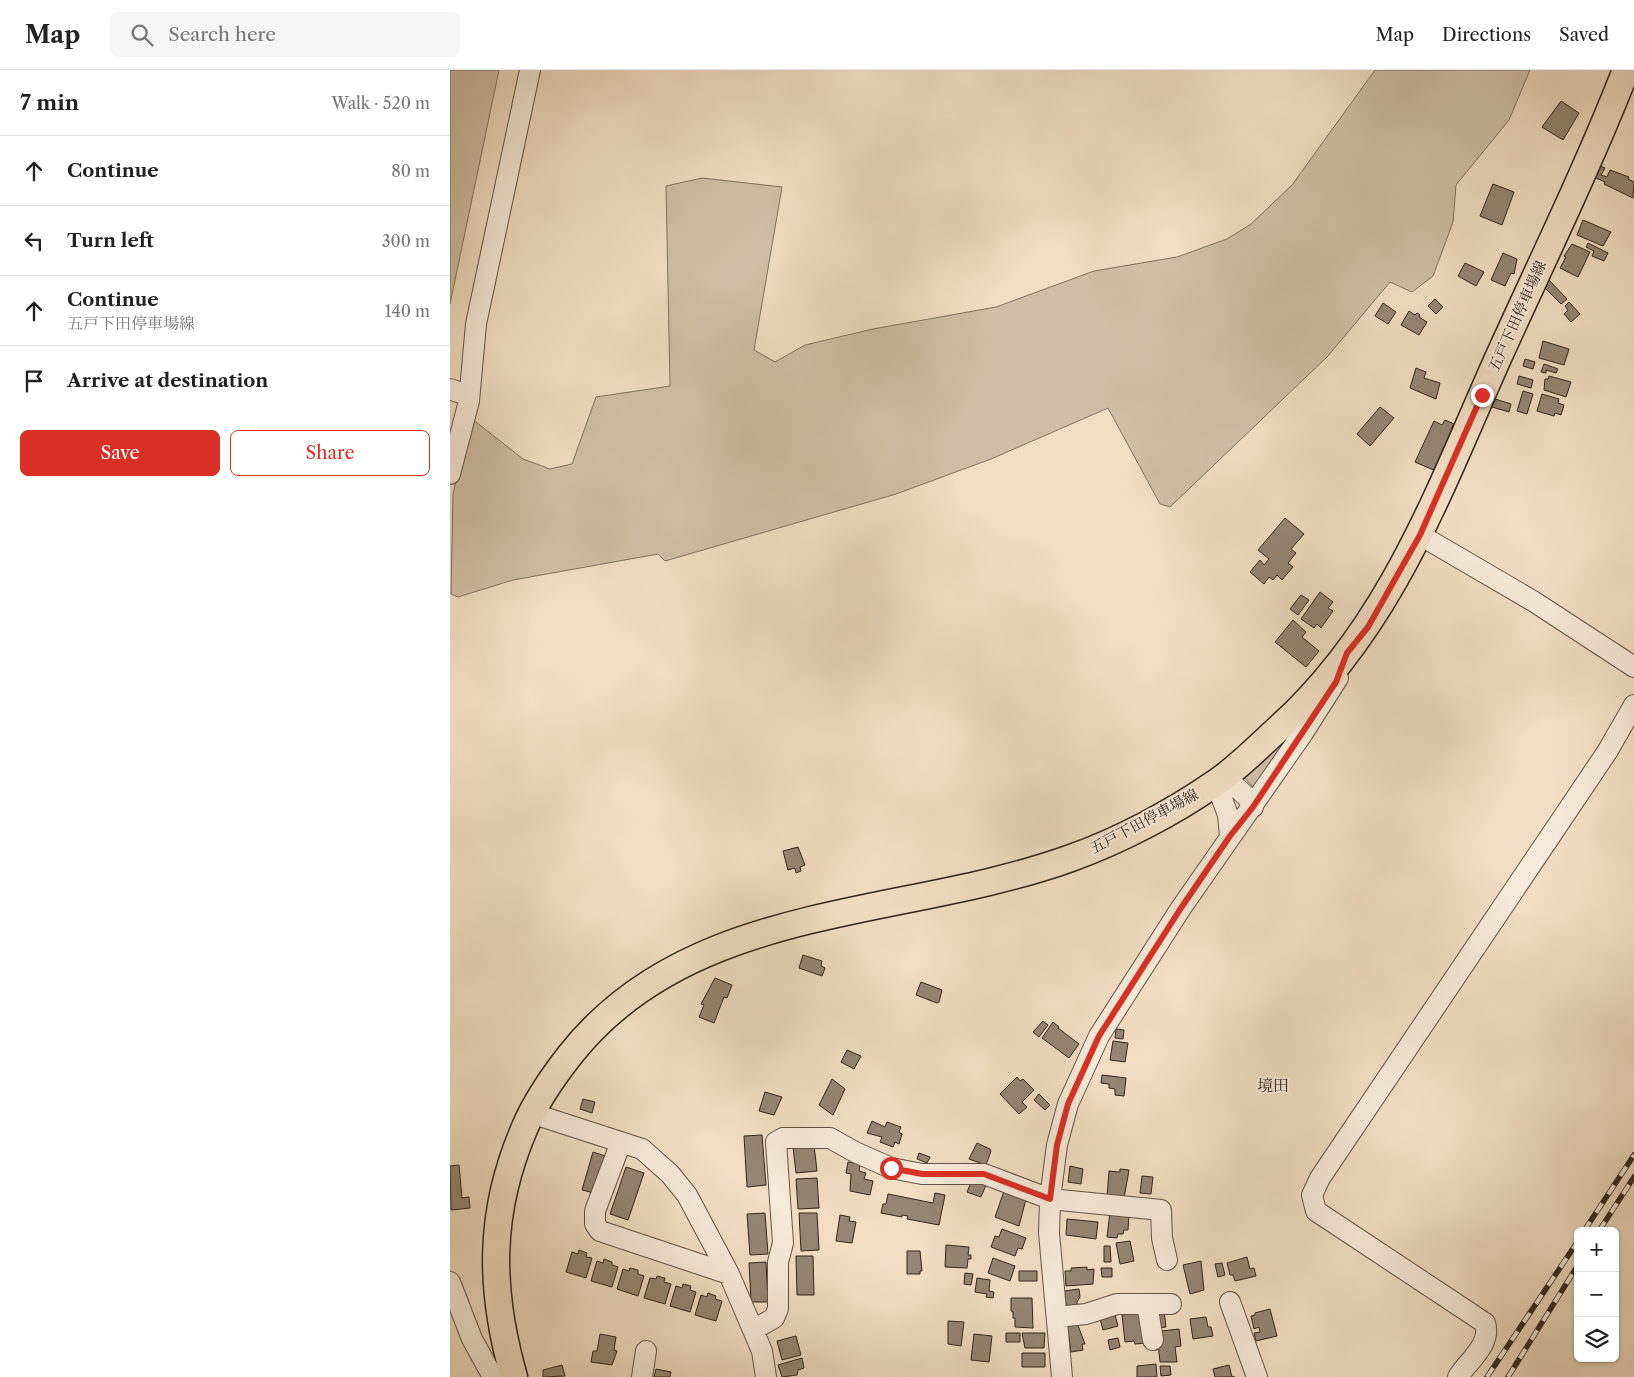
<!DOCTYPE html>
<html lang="en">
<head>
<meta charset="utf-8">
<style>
  :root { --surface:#fff; --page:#f6f6f6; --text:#222; --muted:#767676; --line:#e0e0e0; --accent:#d93025 }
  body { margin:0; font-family:"Libre Caslon Text","Noto Serif JP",serif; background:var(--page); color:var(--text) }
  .controls { position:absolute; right:15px; bottom:15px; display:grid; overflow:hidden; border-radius:8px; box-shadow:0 1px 4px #0004 }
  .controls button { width:45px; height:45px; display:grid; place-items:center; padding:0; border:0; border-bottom:1px solid var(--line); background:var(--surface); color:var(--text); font:25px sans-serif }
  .stop { position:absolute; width:15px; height:15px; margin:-11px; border:4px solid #d93025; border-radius:50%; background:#fff }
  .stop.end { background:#d93025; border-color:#fff; box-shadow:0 1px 5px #0008 }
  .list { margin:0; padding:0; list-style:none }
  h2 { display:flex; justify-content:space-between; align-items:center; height:65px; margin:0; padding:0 20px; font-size:21px }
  h2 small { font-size:16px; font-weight:400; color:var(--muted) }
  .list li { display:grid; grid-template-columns:32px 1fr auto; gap:15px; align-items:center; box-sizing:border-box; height:70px; padding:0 20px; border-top:1px solid var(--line) }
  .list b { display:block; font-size:19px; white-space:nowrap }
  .list p { margin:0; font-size:16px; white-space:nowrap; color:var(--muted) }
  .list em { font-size:16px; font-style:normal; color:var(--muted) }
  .actions { display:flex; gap:10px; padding:15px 20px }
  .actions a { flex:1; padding:11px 0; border:1px solid var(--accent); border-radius:8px; text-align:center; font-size:18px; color:var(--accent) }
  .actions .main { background:var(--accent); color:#fff }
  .icon { flex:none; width:28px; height:28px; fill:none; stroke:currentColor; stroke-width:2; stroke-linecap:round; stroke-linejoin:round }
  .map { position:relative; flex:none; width:1184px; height:1307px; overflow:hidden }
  header { display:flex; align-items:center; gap:30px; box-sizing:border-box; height:70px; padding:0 25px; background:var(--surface); border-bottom:1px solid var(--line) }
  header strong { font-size:24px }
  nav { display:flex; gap:28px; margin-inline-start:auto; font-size:18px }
  .search { width:350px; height:45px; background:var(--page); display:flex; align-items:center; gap:12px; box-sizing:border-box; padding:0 18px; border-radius:8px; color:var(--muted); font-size:19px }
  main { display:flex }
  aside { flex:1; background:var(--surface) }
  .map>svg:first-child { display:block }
  .green { fill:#d0bfa6; stroke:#807260 }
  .building { fill:#948672; stroke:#30261b }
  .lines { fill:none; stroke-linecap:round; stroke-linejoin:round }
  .minor-casing { stroke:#605445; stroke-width:22 }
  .major-casing { stroke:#30261b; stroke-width:29 }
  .minor { stroke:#f6ead8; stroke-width:20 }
  .major { stroke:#f1dec3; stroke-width:26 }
  .rail-casing { stroke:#30261b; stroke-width:5.5 }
  .rail { stroke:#f6ead8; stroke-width:4; stroke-dasharray:11; stroke-linecap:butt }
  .route { stroke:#d93025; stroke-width:6 }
  .labels { text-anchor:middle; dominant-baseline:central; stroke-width:4; stroke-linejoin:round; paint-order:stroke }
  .street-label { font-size:15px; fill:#30261b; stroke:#f6ead8 }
  .neighbourhood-label { font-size:16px; fill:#30261b; stroke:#f6ead8 }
</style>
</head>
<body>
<header>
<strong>Map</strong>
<div class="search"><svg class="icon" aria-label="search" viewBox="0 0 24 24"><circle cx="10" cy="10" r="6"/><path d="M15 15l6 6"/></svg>Search here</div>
<nav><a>Map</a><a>Directions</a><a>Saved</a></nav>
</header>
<main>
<aside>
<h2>7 min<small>Walk · 520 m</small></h2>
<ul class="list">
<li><svg class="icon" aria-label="ahead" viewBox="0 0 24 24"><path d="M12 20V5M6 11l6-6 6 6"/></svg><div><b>Continue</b></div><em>80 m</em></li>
<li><svg class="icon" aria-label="left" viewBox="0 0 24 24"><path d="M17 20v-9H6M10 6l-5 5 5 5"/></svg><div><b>Turn left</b></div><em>300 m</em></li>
<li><svg class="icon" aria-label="ahead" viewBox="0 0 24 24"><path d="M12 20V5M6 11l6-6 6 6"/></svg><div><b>Continue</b><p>五戸下田停車場線</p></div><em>140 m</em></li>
<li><svg class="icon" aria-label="arrive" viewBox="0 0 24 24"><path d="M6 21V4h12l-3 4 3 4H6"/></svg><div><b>Arrive at destination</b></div></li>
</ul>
<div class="actions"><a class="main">Save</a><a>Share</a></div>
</aside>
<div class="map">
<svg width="1184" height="1307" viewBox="0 0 1184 1307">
  <rect width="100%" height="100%" fill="#f1dec3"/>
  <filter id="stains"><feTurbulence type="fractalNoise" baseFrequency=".004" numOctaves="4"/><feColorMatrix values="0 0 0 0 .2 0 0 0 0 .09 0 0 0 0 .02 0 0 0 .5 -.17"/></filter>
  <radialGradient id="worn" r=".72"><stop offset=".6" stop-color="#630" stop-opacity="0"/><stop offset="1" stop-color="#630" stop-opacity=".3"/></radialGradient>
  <path class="green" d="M0,0h49l-49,234z
    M925,0h155l-21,50 -53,65 -3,37 -20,54 -21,16 -22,-10 -63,75 -157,150 -10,-3 -52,-96 -117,51 -95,35 -231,67 -7,-7 -145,26 -55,17 -7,-3 2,-100 16,-72h7l47,37 27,10 22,-5 24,-67 74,-11 -4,-200 36,-8 80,9 -28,163 21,12 30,-17 68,-16 123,-22 98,-36 83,-14 50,-18 24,-15 41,-39z
    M844,656l-35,62 -6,-1 -9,-10z"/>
  <path class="building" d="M1111,31l18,12 -16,27 -21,-13z
    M1150,96l5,2 -4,7 6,2 3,-7 19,7 -1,2 6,3 -1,16 -29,-14 1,-2 -11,-5z
    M1043,114l21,8 -12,33 -22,-9z
    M1133,150l28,12 -8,14 -26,-11z
    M1138,173l20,10 -4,8 -12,-5 2,-5 -8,-4z
    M1122,174l18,8 -12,25 -18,-9 6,-11 -2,-1z
    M1053,183l14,6 -3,15 -3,-1 -6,13 -14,-6z
    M1015,193l19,9 -8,14 -18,-10z
    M1098,209l19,20 -6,5 -19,-19z
    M985,229l8,8 -7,7 -8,-8z
    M1119,232l11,12 -9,8 -7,-8 4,-4 -3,-4z
    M933,233l13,9 -8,12 -13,-8z
    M959,241l6,4 2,-2 3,2 -1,2 8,5 -8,13 -18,-10z
    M1093,271l26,8 -5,16 -25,-7z
    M1075,289l10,3 -2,7 -10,-3z
    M1094,294l14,5 -2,4 -10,-3v3l-5,-1z
    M966,298l10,4 -2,6 16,5 -4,16 -26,-11z
    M1069,306l14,4 -2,8 -14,-4z
    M1099,306l22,6 -5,15 -22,-7 1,-11h3z
    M1073,321l10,3 -6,20 -10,-3z
    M1092,324l17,5 -1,4 6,2 -3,10 -6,-2 -1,3 -17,-5z
    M1045,329l16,5 -2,8 -17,-5z
    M930,337l14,11 -24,28 -13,-12z
    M995,350l9,4 -3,5 5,2 -18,41 -23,-10 19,-41 8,4z
    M835,448l19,16 -13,15 5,4 -8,10 5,4 -11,13 -5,-5 -4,5 -4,-3 -5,7 -14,-12 10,-12 4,5 5,-6 -11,-9z
    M870,522l13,10 -5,6 5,3 -12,17 -4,-4 -3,4 -13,-9z
    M851,525l8,5 -11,15 -8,-6z
    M843,550l13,12 -4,5 17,14 -13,16 -31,-25z
    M348,777l7,18 -5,2 1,4 -5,2 -1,-5 -7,2 -5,-19z
    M353,885l19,6 -1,5 4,2 -3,8 -23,-8z
    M265,908l17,7 -5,13 -3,-1 -10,26 -15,-6 5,-12 -3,-1z
    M471,912l21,8 -3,12 -2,1 -21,-8z
    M593,951l5,4 -9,12 -6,-5z
    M603,952l6,5 -1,1 21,16 -10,14 -27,-20z
    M666,959l8,1 -1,9 -8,-1z
    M663,971l15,2 -3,19 -15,-2z
    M397,980l14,6 -7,13 -13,-7z
    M652,1005l24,3 -2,18 -9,-1v-6l-6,-1v-4l-8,-1z
    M567,1007l3,4 3,-2 11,11 -12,12 5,5 -8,7 -19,-20z
    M382,1009l13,10 -12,26 -14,-10z
    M315,1022l17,5 -8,18 -15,-4z
    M589,1024l11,11 -5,5 -11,-10z
    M133,1029l12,3 -3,11 -12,-4z
    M422,1051l13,6 2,-5 14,5 -2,5 3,2 -3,10 -4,-2 -2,5 -13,-5 2,-5 -15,-4z
    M312,1065l4,50 -19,2 -3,-51z
    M527,1073l13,6 1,2 -5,14 -17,-6z
    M364,1075l3,26 -21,2 -3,-26z
    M143,1082l12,4 -11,37 -12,-3z
    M469,1083l11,4 -3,6 -10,-4z
    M398,1092l12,2 -1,7 7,2 -2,6 9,2 -3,14 -20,-4 1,-17 -5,-1z
    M9,1095l3,33 7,-1 1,11 -19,2 -1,-44z
    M620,1096l13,3 -2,15 -13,-2z
    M176,1097l18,6 -16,47 -18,-6z
    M670,1099l9,1 -5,28 -17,-1 2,-26 11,1z
    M692,1106l11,1 -2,17 -11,-1z
    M367,1108l2,30 -21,1 -2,-30z
    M522,1110l14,5 -5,12 -14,-5z
    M554,1121l22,8 -7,27 -24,-9z
    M485,1123l10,2 -6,30 -32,-6 1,-3 -6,-1v2l-21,-4 2,-9h3l2,-10 45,9z
    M660,1142l19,2 -1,16h-4l-1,4h-5l-1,4 -10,-1z
    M315,1143l3,41 -18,1 -3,-41z
    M349,1143h18l2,37 -18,1z
    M390,1145l10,2 -1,4 7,1 -4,21 -16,-2z
    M617,1149l31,3 -2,17 -30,-4z
    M552,1159l24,9 -4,11 -4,-1 -3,8 -24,-9 4,-11 4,1z
    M680,1171l4,20 -14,3 -4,-21z
    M496,1175l23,2 -1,8h3v4h-3l-1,9 -22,-1z
    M654,1176h6l1,16h-7z
    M129,1180l8,3 -1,4 6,1 -6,20 -20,-6 6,-20 6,2z
    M457,1181h13l2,20h-2v3h-13z
    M346,1186h17l1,39h-17z
    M797,1187l3,12 4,-1 2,8 -21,5 -2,-6h-3l-3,-12z
    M543,1188l22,8 -5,15 -22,-8z
    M154,1189l8,3v3l6,2 -6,20 -21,-6 6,-20 6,2z
    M751,1191l3,29 -14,4 -7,-29z
    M316,1192l2,40h-17l-2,-39z
    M772,1193l3,12 -7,2 -3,-13z
    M637,1197v3l7,-1 -1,15 -27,2 -1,-15h6v-3z
    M180,1198l8,2v4l6,2 -6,20 -21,-7 6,-20 6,2z
    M651,1198h11v9h-10z
    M569,1201h18v10h-18z
    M515,1203l8,1 -2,11 -7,-1z
    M207,1206l8,2 -1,4 7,2 -6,20 -21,-6 6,-20 6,1z
    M527,1208l13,2 -1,11 5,1 -1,6 -7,-1 1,-3 -12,-2z
    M233,1214l8,2 -1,4 6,2 -6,20 -20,-6 6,-20 6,2z
    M629,1219l1,8 -3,5v8l-10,1 -3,-20z
    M258,1223l8,3 -1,3 7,2 -6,20 -21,-6 6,-20 6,2z
    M561,1228h21l1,30 -18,-1v-9h-2v-6l-2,-1z
    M820,1239l7,27 -21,5 -2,-8 6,-1 -1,-5 -5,2 -3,-13 4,-1v-2z
    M664,1241l4,15 -15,4 -4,-15z
    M714,1241l2,16 -9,1 -2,-16z
    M692,1243l5,30 -12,1 -1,-3 -9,1 -3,-27z
    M756,1247l2,10h3l2,9 -20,3 -3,-20z
    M498,1251l16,1 -3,24 -13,-2z
    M627,1253l8,21h-3l1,6 -12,2 -4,-28z
    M729,1259l2,17 -6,1 2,15h-17l-3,-28 4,-3z
    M556,1263h14v9h-14z
    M572,1263h23l-1,15h-19z
    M150,1264l16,3 -2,13 3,1 -5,14 -21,-3 2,-11h4z
    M524,1264l18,2 -3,26 -18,-2z
    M346,1266l5,19 -19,5 -5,-19z
    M668,1268l2,9 -10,3 -2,-10z
    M572,1283h23v14h-23z
    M352,1288l2,10 -6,2 -1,5 -15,2 -4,-12z
    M706,1294l1,13h-20v-11z
    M112,1295l3,11 -22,1v-7z
    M779,1295l3,12h3h-20l-2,-8z
    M710,1296h10l1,9 -10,1z
    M206,1299l15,3 -1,5h-16z"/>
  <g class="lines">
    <g class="minor-casing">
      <path id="minor" d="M0,319l19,7
        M0,404l19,-73 7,-77 54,-254
        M970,465l113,66 101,66
        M774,706l23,21 6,10
        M766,713l12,32 2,21
        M81,1043l111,36 28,25 17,21 42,79 33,77 4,26
        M171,1072l-26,69v13l5,7 129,43
        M0,1212l22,57 21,38
        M780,1232l27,75
        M697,1234l6,36
        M607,1247l29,-3 31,-10h54
        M303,1260l21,-12 4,-9v-47l5,-19 -7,-101 7,-4h47l25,14 36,16 31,6h62l66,25 111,11 1,28 5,22
        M192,1307l4,-26
        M612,1307l-13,-144 1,-34 7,-54 11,-41 31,-68 82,-128 122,-175 35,-55
        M1008,1307c10,-16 34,-33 27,-54l-169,-112 -4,-16 8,-17 287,-426 27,-47"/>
    </g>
    <g class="major-casing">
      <path id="major" d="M64,1307c-25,-88 -26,-165 11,-250 11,-26 27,-49 45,-72 120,-153 333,-136 501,-197 48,-17 101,-45 143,-74 23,-15 44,-37 65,-56 112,-101 160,-238 220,-372 43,-95 89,-189 127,-286"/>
    </g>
    <use href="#minor" class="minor"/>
    <use href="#major" class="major"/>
    <g class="rail-casing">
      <path id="rail" d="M1134,1161l50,-76
        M1149,1161l35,-54
        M1037,1307l91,-136
        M1058,1307l70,-112"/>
    </g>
    <use href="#rail" class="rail"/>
  </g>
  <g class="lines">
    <path class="route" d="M441,1098l31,6h62l66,25 7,-54 11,-41 31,-68 82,-128 49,-72 23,-29 83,-125 11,-29 21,-26 52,-92 62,-140"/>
  </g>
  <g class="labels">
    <g class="street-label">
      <text transform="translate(1067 246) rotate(-66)">五戸下田停車場線</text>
      <text transform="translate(694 751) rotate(-28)">五戸下田停車場線</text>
    </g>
    <g class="neighbourhood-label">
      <text x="823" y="1015">境田</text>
    </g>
  </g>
  <rect width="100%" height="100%" filter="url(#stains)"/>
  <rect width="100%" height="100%" fill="url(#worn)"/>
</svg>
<div class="controls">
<button>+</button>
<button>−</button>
<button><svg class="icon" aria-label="layers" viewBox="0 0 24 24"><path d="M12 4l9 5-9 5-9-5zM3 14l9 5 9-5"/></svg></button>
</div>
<div class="stop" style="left:441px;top:1098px"></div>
<div class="stop end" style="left:1032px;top:325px"></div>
</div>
</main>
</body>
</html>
